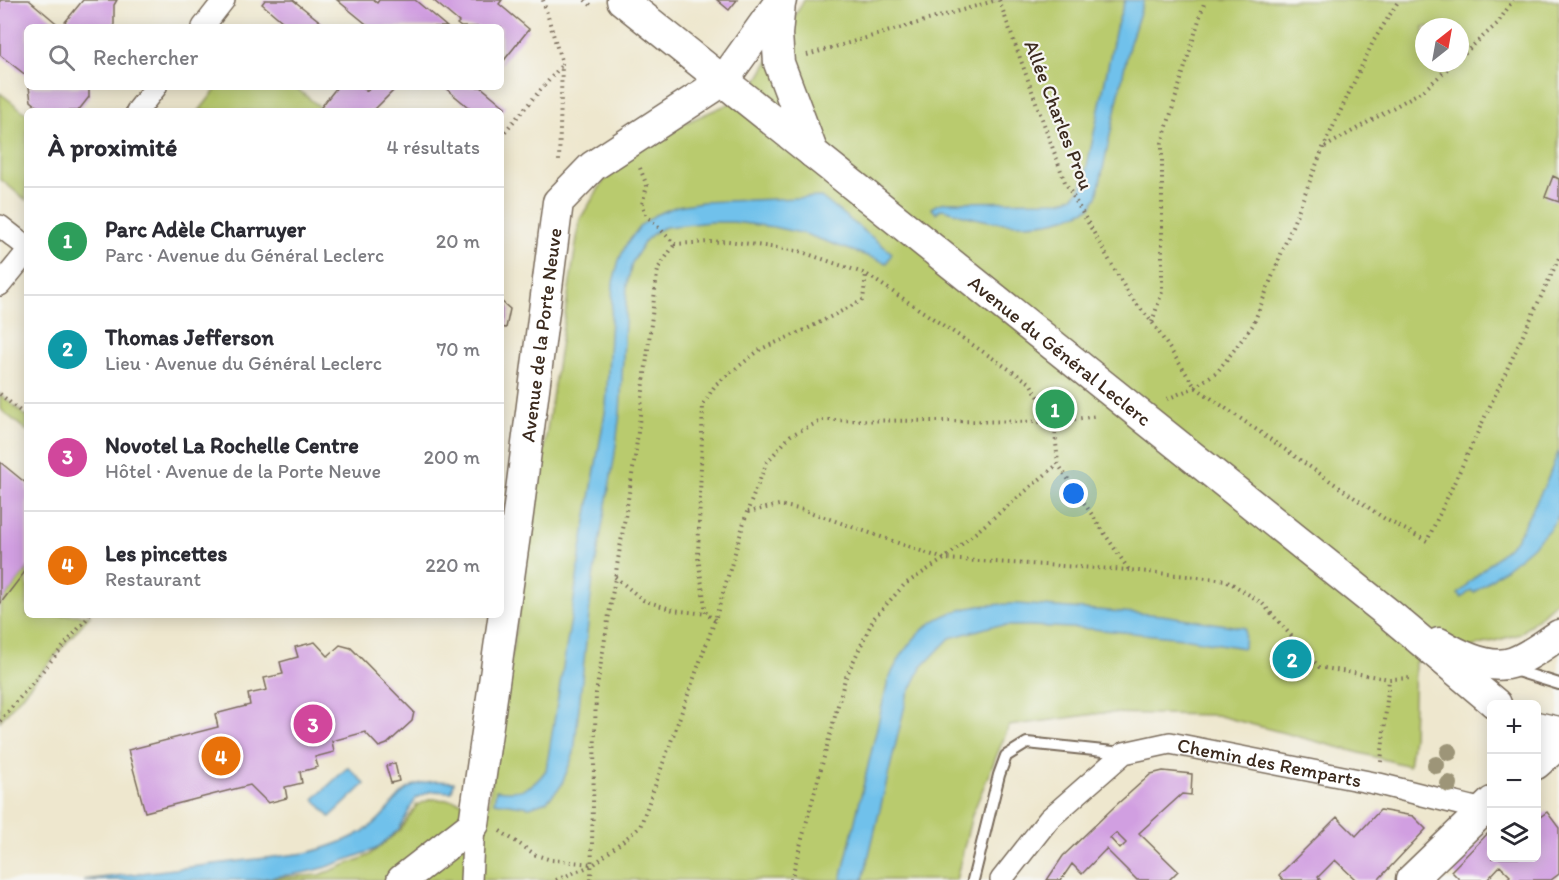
<!DOCTYPE html>
<html lang="fr">
<head>
<meta charset="utf-8">
<style>
  :root { --surface:#fff; --page:#f7f7f7; --text:#2b2b33; --muted:#7c7c81; --line:#e1e1e2; --accent:#d93025 }
  body { margin:0; font-family:Itim,sans-serif; background:var(--page); color:var(--text) }
  .controls { position:absolute; right:18px; bottom:18px; display:grid; overflow:hidden; border-radius:9px; box-shadow:0 3px 15px #0003 }
  .controls button { width:54px; height:54px; display:grid; place-items:center; padding:0; border:0; border-bottom:2px solid var(--line); background:var(--surface); color:var(--text); font:30px sans-serif }
  .compass { position:absolute; left:1415px; top:18px; width:54px; height:54px; border-radius:50%; background:var(--surface); box-shadow:0 3px 15px #0003; rotate:31deg }
  .you { position:absolute; left:1074px; top:494px; width:21px; height:21px; margin:-15px; border:4px solid #fff; border-radius:50%; background:#1a73e8; box-shadow:0 0 0 9px #1a73e833 }
  .badge { display:grid; place-items:center; width:39px; height:39px; border-radius:50%; background:var(--accent); color:#fff; font-size:20px; font-weight:700 }
  .pin { position:absolute; translate:-50% -50%; border:3px solid #fff; box-shadow:0 2px 6px #0006 }
  .list { margin:0; padding:0; list-style:none }
  h2 { display:flex; justify-content:space-between; align-items:center; height:78px; margin:0; padding:0 24px; font-size:26px }
  h2 small { font-size:20px; font-weight:400; color:var(--muted) }
  .list li { display:grid; grid-template-columns:39px 1fr auto; gap:18px; align-items:center; box-sizing:border-box; height:108px; padding:0 24px; border-top:2px solid var(--line) }
  .list b { display:block; font-size:22px; white-space:nowrap }
  .list p { margin:0; font-size:20px; white-space:nowrap; color:var(--muted) }
  .list em { font-size:20px; font-style:normal; color:var(--muted) }
  .icon { flex:none; width:33px; height:33px; fill:none; stroke:currentColor; stroke-width:2; stroke-linecap:round; stroke-linejoin:round }
  .map { position:relative; flex:none; width:1559px; height:880px; overflow:hidden }
  .search { position:absolute; background:var(--surface); box-shadow:0 3px 15px #0003; left:24px; top:24px; width:480px; height:66px; display:flex; align-items:center; gap:15px; box-sizing:border-box; padding:0 21px; border-radius:9px; color:var(--muted); font-size:22px }
  .panel { position:absolute; background:var(--surface); box-shadow:0 3px 15px #0003; left:24px; top:108px; width:480px; height:510px; border-radius:9px }
  .map>svg:first-child { display:block }
  .green { fill:#b9cb6e; stroke:#7a7a46; stroke-width:1.5; fill-rule:evenodd }
  .water { fill:#70c1eb; stroke:#567684; stroke-width:1.5 }
  .building { fill:#d19fe1; fill-rule:evenodd }
  .lines { fill:none; stroke-linecap:round; stroke-linejoin:round }
  .lane-casing { stroke:#7a6c5c; stroke-width:14 }
  .street-casing { stroke:#7a6c5c; stroke-width:24 }
  .secondary-casing { stroke:#7a6c5c; stroke-width:33 }
  .path { stroke:#7a6c5c; stroke-width:4; stroke-dasharray:1.5 4.5; stroke-linecap:butt }
  .lane { stroke:#fff; stroke-width:10 }
  .street { stroke:#fff; stroke-width:21 }
  .secondary { stroke:#fff; stroke-width:30 }
  .tree { fill:#9d9578 }
  .labels { text-anchor:middle; dominant-baseline:central; stroke-width:4.5; stroke-linejoin:round; paint-order:stroke }
  .street-label { font-size:20px; fill:#3b2a1e; stroke:#f6f6f2 }
</style>
</head>
<body>
<div class="map">
<svg width="1559" height="880" viewBox="0 0 1559 880">
  <rect width="100%" height="100%" fill="#f6f6f2"/>
  <filter id="ink" filterUnits="userSpaceOnUse"><feTurbulence type="fractalNoise" baseFrequency=".0167" numOctaves="2"/><feDisplacementMap in="SourceGraphic" scale="12" xChannelSelector="R" yChannelSelector="G"/><feConvolveMatrix kernelMatrix="1 2 1 2 8 2 1 2 1" color-interpolation-filters="sRGB"/></filter>
  <filter id="wash" filterUnits="userSpaceOnUse"><feTurbulence type="fractalNoise" baseFrequency=".008" numOctaves="4" result="noise"/><feDisplacementMap in="SourceGraphic" scale="24" xChannelSelector="R" yChannelSelector="G"/><feGaussianBlur stdDeviation="1.35" result="paint"/><feColorMatrix in="noise" values="0 0 0 0 0 0 0 0 0 0 0 0 0 0 0 0 0 1.4 0 .05"/><feComposite in="paint" operator="in"/></filter>
  <g filter="url(#wash)">
    <rect width="100%" height="100%" fill="#eee7ce"/>
    <path class="green" d="M804,0h755v599l-39,35 -105,28 -2,75 -4,29 -193,-51 -114,-2 -93,13 -37,89 -16,65h-720l84,-5 48,-19 32,-26 17,-25 14,-6 20,1 37,7 92,-588 26,-42 40,-37 103,-45zM1424,27h36v36h-36z
      M218,87h77l26,21 -3,3h-119z
      M0,93l27,21 -1,86 -26,-21z
      M0,394l27,23v14l-27,-22z
      M27,569v46h63l-90,106v-117z"/>
    <path class="water" d="M1125,0h19l-15,46 -32,151 -6,10c-45,25 -97,19 -144,3l-6,-1 -5,4 -5,-5 7,-4 8,-2 114,-1c15,-3 21,-10 25,-25l31,-148z
      M821,197l71,56 -5,10 -82,-29 -32,-7 -40,-5h-23l-44,5 -10,4 -11,10 -13,22 -5,22 -7,128 -6,47 -21,118 -19,175 -13,33 -14,15 -17,6 -36,-5 2,-12c24,3 36,0 50,-20l27,-164 8,-57 25,-142 7,-125 6,-22 7,-15 14,-19 15,-11 22,-9 25,-4z
      M1559,450v65c-15,28 -60,57 -85,78l-3,-3 -9,8 -4,-4 9,-8v-2l49,-44 30,-57z
      M1017,604l145,11 83,13 -1,20 -61,-10 -91,-9 -62,-3h-37l-43,12 -29,30 -14,29 -44,183h-22l47,-199c27,-62 63,-78 129,-77z
      M348,767l17,17 -35,33 -16,-18z
      M437,781l17,1 -2,10 -21,-1 -15,7 -17,31 -23,20 -52,19 -22,5 -49,7h-169l222,-27c21,-5 42,-12 61,-24 30,-19 27,-47 70,-48z"/>
    <g id="blocks">
      <path class="building" d="M0,0h29l32,27 22,-27h34l-3,5v22h-87v49l-27,-21z
        M265,0h28l34,27h-38l-27,-23z
        M337,0h36l4,3 2,-3h36l32,27h-77z
        M433,0h69l-3,4 30,25 -28,35v-37h-40l-4,-3 2,-2z
        M717,0h20l-8,10z
        M29,87h60v10l-11,14h-35l-12,-10z
        M337,87h25l5,4 4,-4h16l6,4 -20,20h-55z
        M444,87h37l24,20 -3,4h-29z
        M1553,176l6,3v23l-14,-5z
        M501,301l9,8 -4,19 -5,-1z
        M0,462l27,22v85l-27,35z
        M315,642l13,14 12,-11 11,3 63,64 -2,9 -25,23 -8,3 -14,-15 -33,9 2,11 -19,5 3,10 -18,5 2,11 -17,4 2,11 -19,5 -18,-18 -105,27 -17,-62 90,-23 -3,-13 35,-9 -2,-11 19,-4 -3,-12 19,-4 -3,-12 18,-5 -3,-10z
        M395,763l4,18 -8,2 -5,-17z
        M1163,771l29,3 -1,21 -9,-1 -43,39 39,38 -9,9h-32l-31,-31 -24,25 -10,-10 -11,16h-14l16,-24 51,-49 37,-33zM1116,833l10,10 -6,6 -10,-11z
        M1380,810l33,6 13,13 -48,51h-22l-21,-20 -17,17 2,3h-37l-4,-5 58,-58 19,19z
        M1547,812l12,16v46l-8,6h-45l4,-4 -10,-10 -13,14h-27l-9,-9 41,-42v29h44v-38z"/>
    </g>
  </g>
  <g filter="url(#ink)">
    <use href="#blocks" fill-opacity="0" stroke="#7a6c5c" stroke-width="1.5"/>
    <g class="lines">
      <g class="lane-casing">
        <path id="lane" d="M1514,670l45,14
          M973,880l26,-105 7,-19 21,-13 96,10"/>
      </g>
      <g class="street-casing">
        <g id="street">
          <path d="M203,27l21,-27"/>
          <path d="M137,111l19,-24"/>
          <path d="M0,226l27,21"/>
          <path d="M0,285l27,-33"/>
          <path d="M471,880l3,-56"/>
          <path id="s1" d="M1001,880l48,-61 75,-66 46,-10 209,41 104,26"/>
        </g>
      </g>
      <g class="secondary-casing">
        <g id="secondary">
          <path id="s2" d="M622,0l767,614 107,90"/>
          <path d="M780,3l-3,31 2,29 34,90"/>
          <path d="M1439,643c20,12 51,28 75,19 16,-6 31,-18 45,-27"/>
          <path d="M1536,727l23,5"/>
          <path d="M1536,764l23,-20"/>
          <path id="s3" d="M402,880l72,-56 44,-310 40,-312 35,-36 130,-85 58,-81"/>
          <path d="M1411,880l81,-78"/>
        </g>
      </g>
      <path class="path" d="M543,0l19,64 -3,97
        M585,0l9,8
        M999,0l66,182 64,113 23,27 43,65 190,132 42,22 132,-283
        M807,55l190,-55
        M1460,57l37,-33 16,-24
        M501,136l60,-70
        M1325,147l99,-57 30,-27
        M640,168l7,18 -5,18 5,12 28,28 53,-3 71,10 67,23 164,109 24,39 4,42 71,106 97,10 36,23 57,64 70,12 23,-1
        M1152,322l10,-30v-149l43,-143
        M0,394l27,23
        M1167,399l28,-12 23,-16 35,-46 70,-177 50,-106 26,-42
        M748,512l31,-7 25,5 140,49 114,-95
        M615,577l28,23 30,10 33,4
        M715,620l-9,-6 -8,-57 5,-153 13,-20 45,-35 46,-20 56,-29 3,-26
        M0,721l90,-106
        M1381,762l8,-83
        M500,831l36,24 15,5 41,4
        M556,880l37,-15 47,-38 75,-207 32,-108 20,-50 24,-27 32,-15 231,2 43,-6
        M591,880l5,-187 39,-236 22,-183 2,-7 16,-23
        M791,880l54,-201 29,-61 31,-34 39,-25 185,11"/>
      <use href="#lane" class="lane"/>
      <use href="#street" class="street"/>
      <use href="#secondary" class="secondary"/>
    </g>
    <g class="tree">
      <circle cx="1449" cy="752" r="9"/>
      <circle cx="1436" cy="765" r="9"/>
      <circle cx="1449" cy="784" r="9"/>
    </g>
  </g>
  <g class="labels">
    <g class="street-label">
      <text transform="translate(1059 115) rotate(69)">Allée Charles Prou</text>
      <text stroke="none"><textPath href="#s3" startOffset="585">Avenue de la Porte Neuve</textPath></text>
      <text stroke="none"><textPath href="#s2" startOffset="561">Avenue du Général Leclerc</textPath></text>
      <text stroke="none"><textPath href="#s1" startOffset="326">Chemin des Remparts</textPath></text>
    </g>
  </g>
</svg>
<div class="controls">
<button>+</button>
<button>−</button>
<button><svg class="icon" aria-label="layers" viewBox="0 0 24 24"><path d="M12 4l9 5-9 5-9-5zM3 14l9 5 9-5"/></svg></button>
</div>
<svg class="compass" viewBox="-18 -18 36 36"><path d="M0-13l5 13h-10z" fill="#e53935"/><path d="M0 13l5-13h-10z" fill="#7c7c81"/></svg>
<div class="you"></div>
<div class="pin badge" style="left:1055px;top:409px;background:#2e9e5b">1</div>
<div class="pin badge" style="left:1292px;top:659px;background:#0f9aa8">2</div>
<div class="pin badge" style="left:313px;top:724px;background:#d1479c">3</div>
<div class="pin badge" style="left:221px;top:756px;background:#e8710a">4</div>
<div class="search"><svg class="icon" aria-label="search" viewBox="0 0 24 24"><circle cx="10" cy="10" r="6"/><path d="M15 15l6 6"/></svg>Rechercher</div>
<section class="panel">
<h2>À proximité<small>4 résultats</small></h2>
<ul class="list">
<li><span class="badge" style="background:#2e9e5b">1</span><div><b>Parc Adèle Charruyer</b><p>Parc · Avenue du Général Leclerc</p></div><em>20 m</em></li>
<li><span class="badge" style="background:#0f9aa8">2</span><div><b>Thomas Jefferson</b><p>Lieu · Avenue du Général Leclerc</p></div><em>70 m</em></li>
<li><span class="badge" style="background:#d1479c">3</span><div><b>Novotel La Rochelle Centre</b><p>Hôtel · Avenue de la Porte Neuve</p></div><em>200 m</em></li>
<li><span class="badge" style="background:#e8710a">4</span><div><b>Les pincettes</b><p>Restaurant</p></div><em>220 m</em></li>
</ul>
</section>
</div>
</body>
</html>
